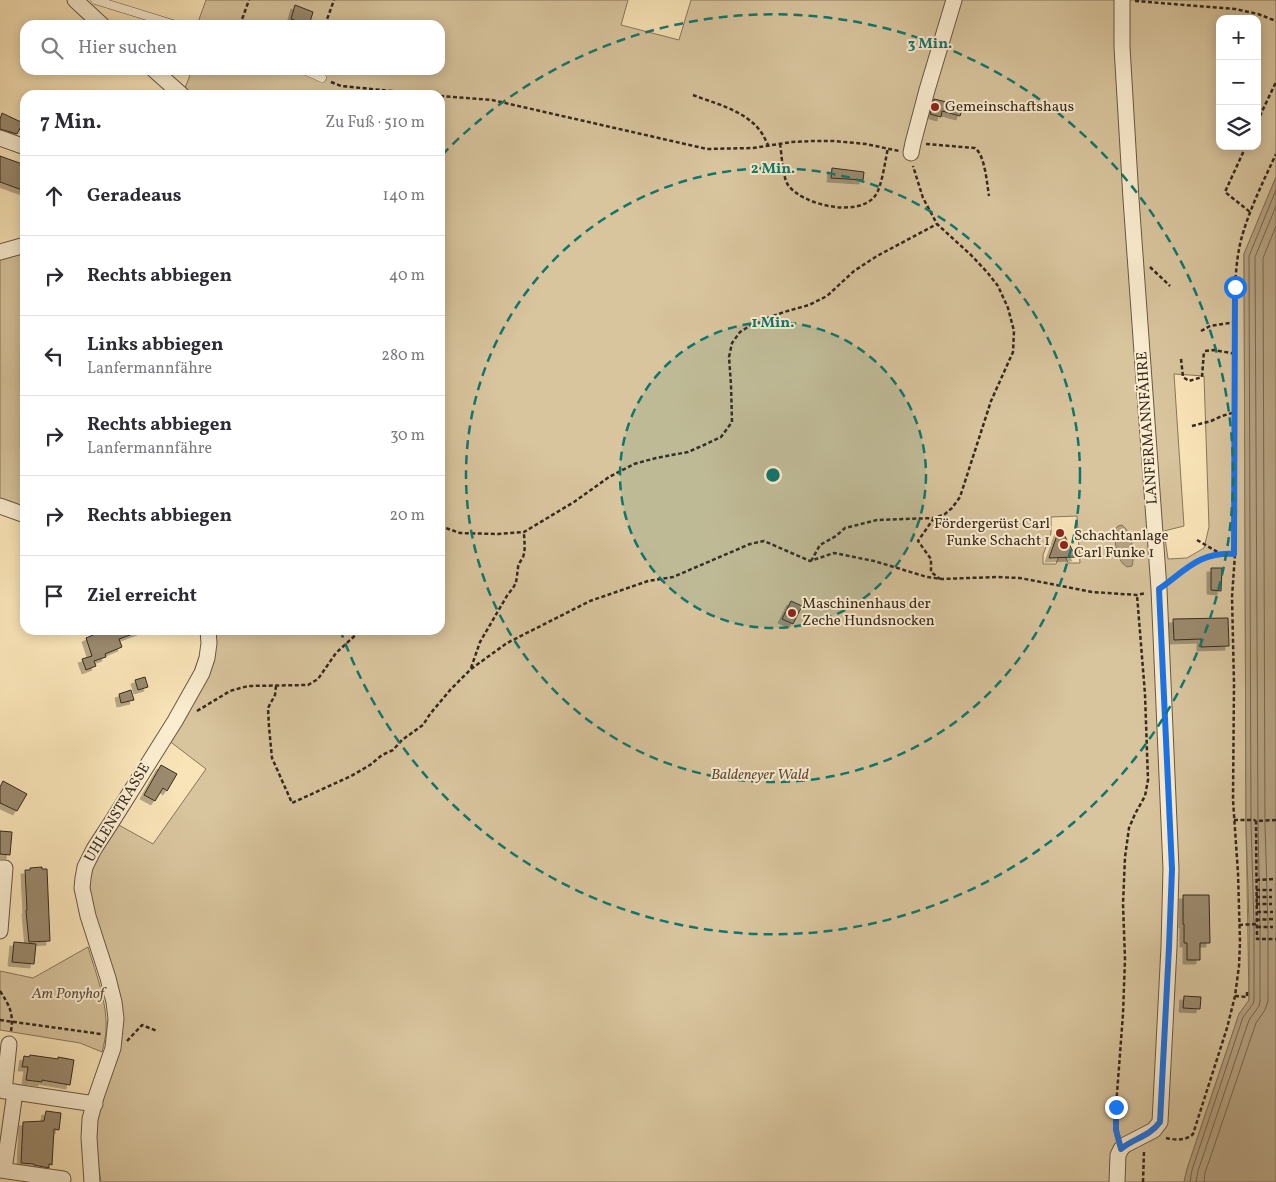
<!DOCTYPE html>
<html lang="de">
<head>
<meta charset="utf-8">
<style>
  :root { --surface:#fff; --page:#f7f7f7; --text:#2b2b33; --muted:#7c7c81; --line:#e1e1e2 }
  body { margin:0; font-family:Vollkorn,serif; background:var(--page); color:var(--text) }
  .controls { position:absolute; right:15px; top:15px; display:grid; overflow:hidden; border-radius:10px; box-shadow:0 2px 12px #0003 }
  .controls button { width:45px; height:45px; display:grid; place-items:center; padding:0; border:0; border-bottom:1px solid var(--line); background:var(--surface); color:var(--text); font:25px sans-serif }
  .stop { position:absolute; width:15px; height:15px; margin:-11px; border:4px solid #1a73e8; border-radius:50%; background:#fff }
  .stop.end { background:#1a73e8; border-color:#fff; box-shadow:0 1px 5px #0008 }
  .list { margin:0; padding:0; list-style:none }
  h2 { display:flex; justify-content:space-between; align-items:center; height:65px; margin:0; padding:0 20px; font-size:21px }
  h2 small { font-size:16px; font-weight:400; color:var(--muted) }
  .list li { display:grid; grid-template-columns:32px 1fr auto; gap:15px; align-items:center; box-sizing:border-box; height:80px; padding:0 20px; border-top:1px solid var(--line) }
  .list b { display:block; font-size:19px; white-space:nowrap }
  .list p { margin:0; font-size:16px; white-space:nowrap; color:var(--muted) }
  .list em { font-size:16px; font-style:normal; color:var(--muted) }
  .icon { flex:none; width:28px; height:28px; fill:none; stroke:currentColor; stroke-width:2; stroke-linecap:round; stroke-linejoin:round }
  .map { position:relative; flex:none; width:1276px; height:1182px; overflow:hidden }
  .search { position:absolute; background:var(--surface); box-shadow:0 2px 12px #0003; left:20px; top:20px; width:425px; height:55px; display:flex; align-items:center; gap:12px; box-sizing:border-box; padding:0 18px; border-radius:15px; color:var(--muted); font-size:19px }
  .panel { position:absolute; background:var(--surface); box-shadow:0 2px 12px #0003; left:20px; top:90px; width:425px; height:545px; border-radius:15px }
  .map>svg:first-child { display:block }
  .green { fill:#d8c49d; stroke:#87765e; fill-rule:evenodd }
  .water { fill:#b7a483; stroke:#83735b }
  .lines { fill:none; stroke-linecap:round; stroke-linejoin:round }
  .shore { stroke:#766651; stroke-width:1 }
  .building { fill:#9b8a6e; stroke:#36291f; filter:url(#shadow) }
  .lane-casing { stroke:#675845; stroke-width:9 }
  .street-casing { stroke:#675845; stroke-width:17 }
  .path { stroke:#36291f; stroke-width:2.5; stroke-dasharray:4 2.5; stroke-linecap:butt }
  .lane { stroke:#fbedd0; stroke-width:8 }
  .street { stroke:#fbedd0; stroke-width:15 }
  .route { stroke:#1a73e8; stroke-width:6 }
  .ring { fill:none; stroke:#0f766e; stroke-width:2.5; stroke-dasharray:9 6 }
  .poi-dot { fill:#8f2418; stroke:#fbedd0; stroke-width:2 }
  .labels { text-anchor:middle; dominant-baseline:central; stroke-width:4; stroke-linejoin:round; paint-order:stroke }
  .poi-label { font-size:15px; fill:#36291f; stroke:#fbedd0; text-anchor:start }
  .street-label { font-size:15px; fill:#36291f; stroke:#fbedd0 }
  .park-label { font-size:15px; font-style:italic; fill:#5e503e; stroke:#fbedd0 }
  .centre { fill:#0f766e; stroke:#fbedd0; stroke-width:2.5 }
  .ring-label { font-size:15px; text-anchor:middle; font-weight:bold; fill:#0f766e; stroke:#fbedd0; stroke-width:4; stroke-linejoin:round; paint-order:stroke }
</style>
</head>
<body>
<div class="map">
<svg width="1276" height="1182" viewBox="0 0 1276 1182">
  <defs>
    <filter id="shadow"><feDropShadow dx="-4" dy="4" stdDeviation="0" flood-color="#0004"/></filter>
  </defs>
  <rect width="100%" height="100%" fill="#f9e4b7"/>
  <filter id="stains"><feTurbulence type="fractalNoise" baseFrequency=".004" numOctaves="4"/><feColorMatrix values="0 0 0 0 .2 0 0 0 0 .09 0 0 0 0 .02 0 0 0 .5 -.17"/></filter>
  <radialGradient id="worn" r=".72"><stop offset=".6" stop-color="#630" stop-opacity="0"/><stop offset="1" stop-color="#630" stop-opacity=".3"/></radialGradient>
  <path class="green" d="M206,0h422l-7,25 58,15 12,-40h585v177l-32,77 2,570 3,177 -10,13 -52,155 -3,13h-1083l-4,-26 -2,-28 4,-21 19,-52 -12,-95 -17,-71 2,-22 26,-43 36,20 53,-75 -38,-29 42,-110h230v-535h-255l-2,-2 9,-23h248v-45h-243zM1220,19h37v127h-37zM1174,374l30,2 5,151 -5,21 -17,10 -19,1 -4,-28 20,-5zM1077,516l3,47h-12l-3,-7h-6l-3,8h-13v-9l8,-22v-16z
    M25,246v264l-25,-10v-246z
    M88,947c8,27 20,56 18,85 -1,7 -2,13 -4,20l-22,-9 -80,-13v-59l33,7z"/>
  <path class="water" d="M1276,177v1005h-92l3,-13 52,-155 10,-14v-76l-3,-100 -2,-570z
    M1122,525c10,7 13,30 10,41l-5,1c-12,-7 -11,-24 -13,-37l4,-4z"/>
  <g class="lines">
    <path class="shore" d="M1190,1182l2,-12 51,-153 10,-13 1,-4v-76l-3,-100 -2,-568 27,-66
      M1196,1182l2,-11 51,-151 10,-14 1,-5v-77l-2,-100 -3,-567 21,-51
      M1204,1182l1,-9 51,-150 9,-13 3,-9v-77l-3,-100 -2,-566 13,-32"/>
  </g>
  <path class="building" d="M295,5l18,7 -4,13 -18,-6z
    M934,99l29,7 -3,10 -18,-5 -1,6 -11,-3z
    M2,113l21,10 -6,11 -17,-5v-10z
    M0,156l25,9v26l-25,-9z
    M832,168l32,4 -1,8 -32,-2z
    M1060,527l16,30 -27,1z
    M1211,568h11l-1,23 -10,-1z
    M791,601l11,5 -9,18 -11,-5z
    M1228,618l1,28 -28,1v-8l-27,1 -1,-21z
    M105,630h36v1l-22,8 3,8 -17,7 1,3 -12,4 2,5 -10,4 -4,-11 10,-3 -6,-18z
    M145,677l3,10 -10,3 -3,-10z
    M131,690l3,10 -13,3 -2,-9z
    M161,765l16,9 -10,17 -4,-3 -8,13 -11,-6z
    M3,781l24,13 -10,17 -17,-8v-16z
    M0,831l12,1 -2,23 -10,-1z
    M42,867v2h5l3,72 -21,1 -2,-20 -1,-12h1l-2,-40h5v-2z
    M1183,895h26l1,48h-10v17h-13v-17h-3v-19h-1z
    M14,942l22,2 -2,20 -22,-2z
    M1184,996l17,1 -1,12 -17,-1z
    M30,1055l28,4v-2l16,3 -4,25 -28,-5v2l-16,-2 2,-13h-6l2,-11 5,1z
    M46,1111l15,2 -2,17 -5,-1 -2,36 -3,-1v4l-15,-3v-1l-13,-1 2,-41 21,-1z"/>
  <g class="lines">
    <g class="lane-casing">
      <path id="lane" d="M95,0l81,25
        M304,70l18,8"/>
    </g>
    <g class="street-casing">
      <path id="street" d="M75,0l27,25
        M154,70l28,25
        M0,138l25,9
        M911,153l2,-10 14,-53 27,-90
        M0,252l25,-7
        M0,506l25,9
        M0,868h5l-5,63
        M0,1090l95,14
        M4,1091l5,-47
        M0,1170l63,9
        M4,1170l11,-78
        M92,1182l-3,-44 1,-19 6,-22 17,-49 3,-29 -2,-17 -6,-24 -20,-62 -6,-28 1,-10 2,-11 9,-18 17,-26 64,-102 27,-48 5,-15 2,-15 -1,-13
        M1117,1182l1,-27 3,-6 4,-4 29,-15 6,-8 9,-175 2,-78 -12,-280 -28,-390 -9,-152v-47"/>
    </g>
    <path class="path" d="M1135,1l100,8 23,5 18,7
      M240,25l9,-25
      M325,25l9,-25
      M331,82l10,4 92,9
      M693,95c23,9 52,15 68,37 3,4 5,9 7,13
      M440,96l52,4 215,49 46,-1 39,-6 20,-1h22l32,3 33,7
      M1257,122l19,-40
      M780,144c2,11 2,31 8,41 14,20 70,33 87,11 7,-9 10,-35 13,-48
      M926,144l49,4c10,7 12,36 14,48
      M1246,146l-21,46 25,20
      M1150,267l20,19
      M1201,331l9,-5 26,-4
      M1205,351l9,-1 22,4
      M1181,359l2,18 6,4 13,-4 2,-26
      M1192,426l19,-5 11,-5 13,-4
      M934,518l-16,23 13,18v13l9,7
      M440,526l20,7 38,1 26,-2 50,-30 35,-25 25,-13 22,-6 32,-6 16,-7 17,-8 11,-15 -1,-37 -2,-28 3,-14 8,-11 16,-10 28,-10 25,-7 18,-9 27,-25 23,-15 60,-32
      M1197,540l24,14h14
      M811,561l9,-16 16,-9 9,-8 32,-8 57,-2 11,-4 7,-6 8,-11 31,-96 22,-49 1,-21 -6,-23 -10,-22 -11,-14 -16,-17 -34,-31 -14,-26 -10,-32
      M1172,579c17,-14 27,-20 49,-25
      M471,668l9,-26 28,-48c10,-11 8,-13 10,-26 0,-4 3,-7 5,-11 3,-8 1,-16 1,-25
      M276,686l-1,9 -7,13 1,19 3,31 20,45 59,-27 19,-11 12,-10 11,-5 9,-10 21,-15 7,-11 21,-25 20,-20 36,-26 83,-42 58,-20 25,-4 77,-33 14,-3 46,20 24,-8 40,8 53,16 15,2 54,-2 24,1 72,14 45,3 9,-2
      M197,711l33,-20 18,-5 60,-1 10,-6 18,-26 25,-23
      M1234,820h20l2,1
      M1276,820l-20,1 1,118h19
      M1256,880l19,-1
      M1256,890h16
      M1256,897h16
      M1256,904h16
      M1257,912h16
      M1256,920l17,-1
      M1239,925l17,-1
      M1257,927h16
      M0,991c9,14 14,22 11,40
      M1235,996l12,1v-6
      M0,1020l101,14
      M127,1041l15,-16 15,6
      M1117,1135l-2,-5 1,-23 7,-93 2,-55 -2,-55 2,-47 4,-29 6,-14 10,-18 3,-16 -3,-86 -8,-99
      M1166,1138c9,2 20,3 27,-4l34,-106 8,-32 4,-30 1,-24 -2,-69 -5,-73 1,-116 -2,-87 3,-43v-267c1,-16 2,-31 6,-47 8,-30 22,-58 35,-86
      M1143,1182l1,-31"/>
    <use href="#lane" class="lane"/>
    <use href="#street" class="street"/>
  </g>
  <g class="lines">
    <path class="route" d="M1116,1107v23l5,19c13,-11 28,-12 39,-27l9,-175 3,-78 -13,-280c27,-19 40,-37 75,-35l1,-267"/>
  </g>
  <circle cx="773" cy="475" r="153" fill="#0f766e" fill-opacity=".12"/>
  <g class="ring">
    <circle cx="773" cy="475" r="153"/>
    <circle cx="773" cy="475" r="307"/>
    <path d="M442 155A460 460 0 1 1 341 632"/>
  </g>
  <g class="poi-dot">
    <circle cx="935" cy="107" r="5"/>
    <circle cx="1060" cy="533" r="5"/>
    <circle cx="1064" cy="545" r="5"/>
    <circle cx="792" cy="613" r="5"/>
  </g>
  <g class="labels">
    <g class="poi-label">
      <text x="945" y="107">Gemeinschaftshaus</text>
      <text x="1050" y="524" text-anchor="end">Fördergerüst Carl<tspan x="1050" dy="17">Funke Schacht 1</tspan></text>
      <text x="1074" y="536">Schachtanlage<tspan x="1074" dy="17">Carl Funke 1</tspan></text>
      <text x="802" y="604">Maschinenhaus der<tspan x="802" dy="17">Zeche Hundsnocken</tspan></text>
    </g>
    <g class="street-label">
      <text transform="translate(1148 428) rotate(-94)">LANFERMANNFÄHRE</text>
      <text transform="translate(118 813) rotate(-59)">UHLENSTRASSE</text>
    </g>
    <g class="park-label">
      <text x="760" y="775">Baldeneyer Wald</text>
      <text x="68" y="994">Am Ponyhof</text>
    </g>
  </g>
  <circle cx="773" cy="475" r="8" class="centre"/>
  <g class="ring-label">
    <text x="930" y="48">3 Min.</text>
    <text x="773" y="173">2 Min.</text>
    <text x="773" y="327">1 Min.</text>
  </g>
  <rect width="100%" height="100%" filter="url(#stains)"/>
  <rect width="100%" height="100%" fill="url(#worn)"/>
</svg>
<div class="controls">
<button>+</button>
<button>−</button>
<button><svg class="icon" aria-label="layers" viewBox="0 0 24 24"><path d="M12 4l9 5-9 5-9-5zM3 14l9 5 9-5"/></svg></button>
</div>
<div class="stop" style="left:1235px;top:287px"></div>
<div class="stop end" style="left:1116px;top:1107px"></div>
<div class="search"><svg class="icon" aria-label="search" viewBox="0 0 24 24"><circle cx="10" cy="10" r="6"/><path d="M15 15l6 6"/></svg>Hier suchen</div>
<section class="panel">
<h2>7 Min.<small>Zu Fuß · 510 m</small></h2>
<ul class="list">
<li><svg class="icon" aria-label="ahead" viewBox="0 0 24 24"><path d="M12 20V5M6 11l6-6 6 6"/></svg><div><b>Geradeaus</b></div><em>140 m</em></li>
<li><svg class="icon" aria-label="right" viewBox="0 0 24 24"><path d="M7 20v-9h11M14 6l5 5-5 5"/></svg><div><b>Rechts abbiegen</b></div><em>40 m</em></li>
<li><svg class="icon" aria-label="left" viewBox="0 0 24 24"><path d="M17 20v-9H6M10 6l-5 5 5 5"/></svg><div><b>Links abbiegen</b><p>Lanfermannfähre</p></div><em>280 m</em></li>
<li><svg class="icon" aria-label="right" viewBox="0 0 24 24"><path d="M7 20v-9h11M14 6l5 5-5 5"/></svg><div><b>Rechts abbiegen</b><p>Lanfermannfähre</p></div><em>30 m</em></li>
<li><svg class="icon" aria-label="right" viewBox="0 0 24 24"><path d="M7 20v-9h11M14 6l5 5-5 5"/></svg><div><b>Rechts abbiegen</b></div><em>20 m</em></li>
<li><svg class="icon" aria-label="arrive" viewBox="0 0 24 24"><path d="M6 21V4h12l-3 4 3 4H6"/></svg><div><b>Ziel erreicht</b></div></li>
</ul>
</section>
</div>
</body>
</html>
